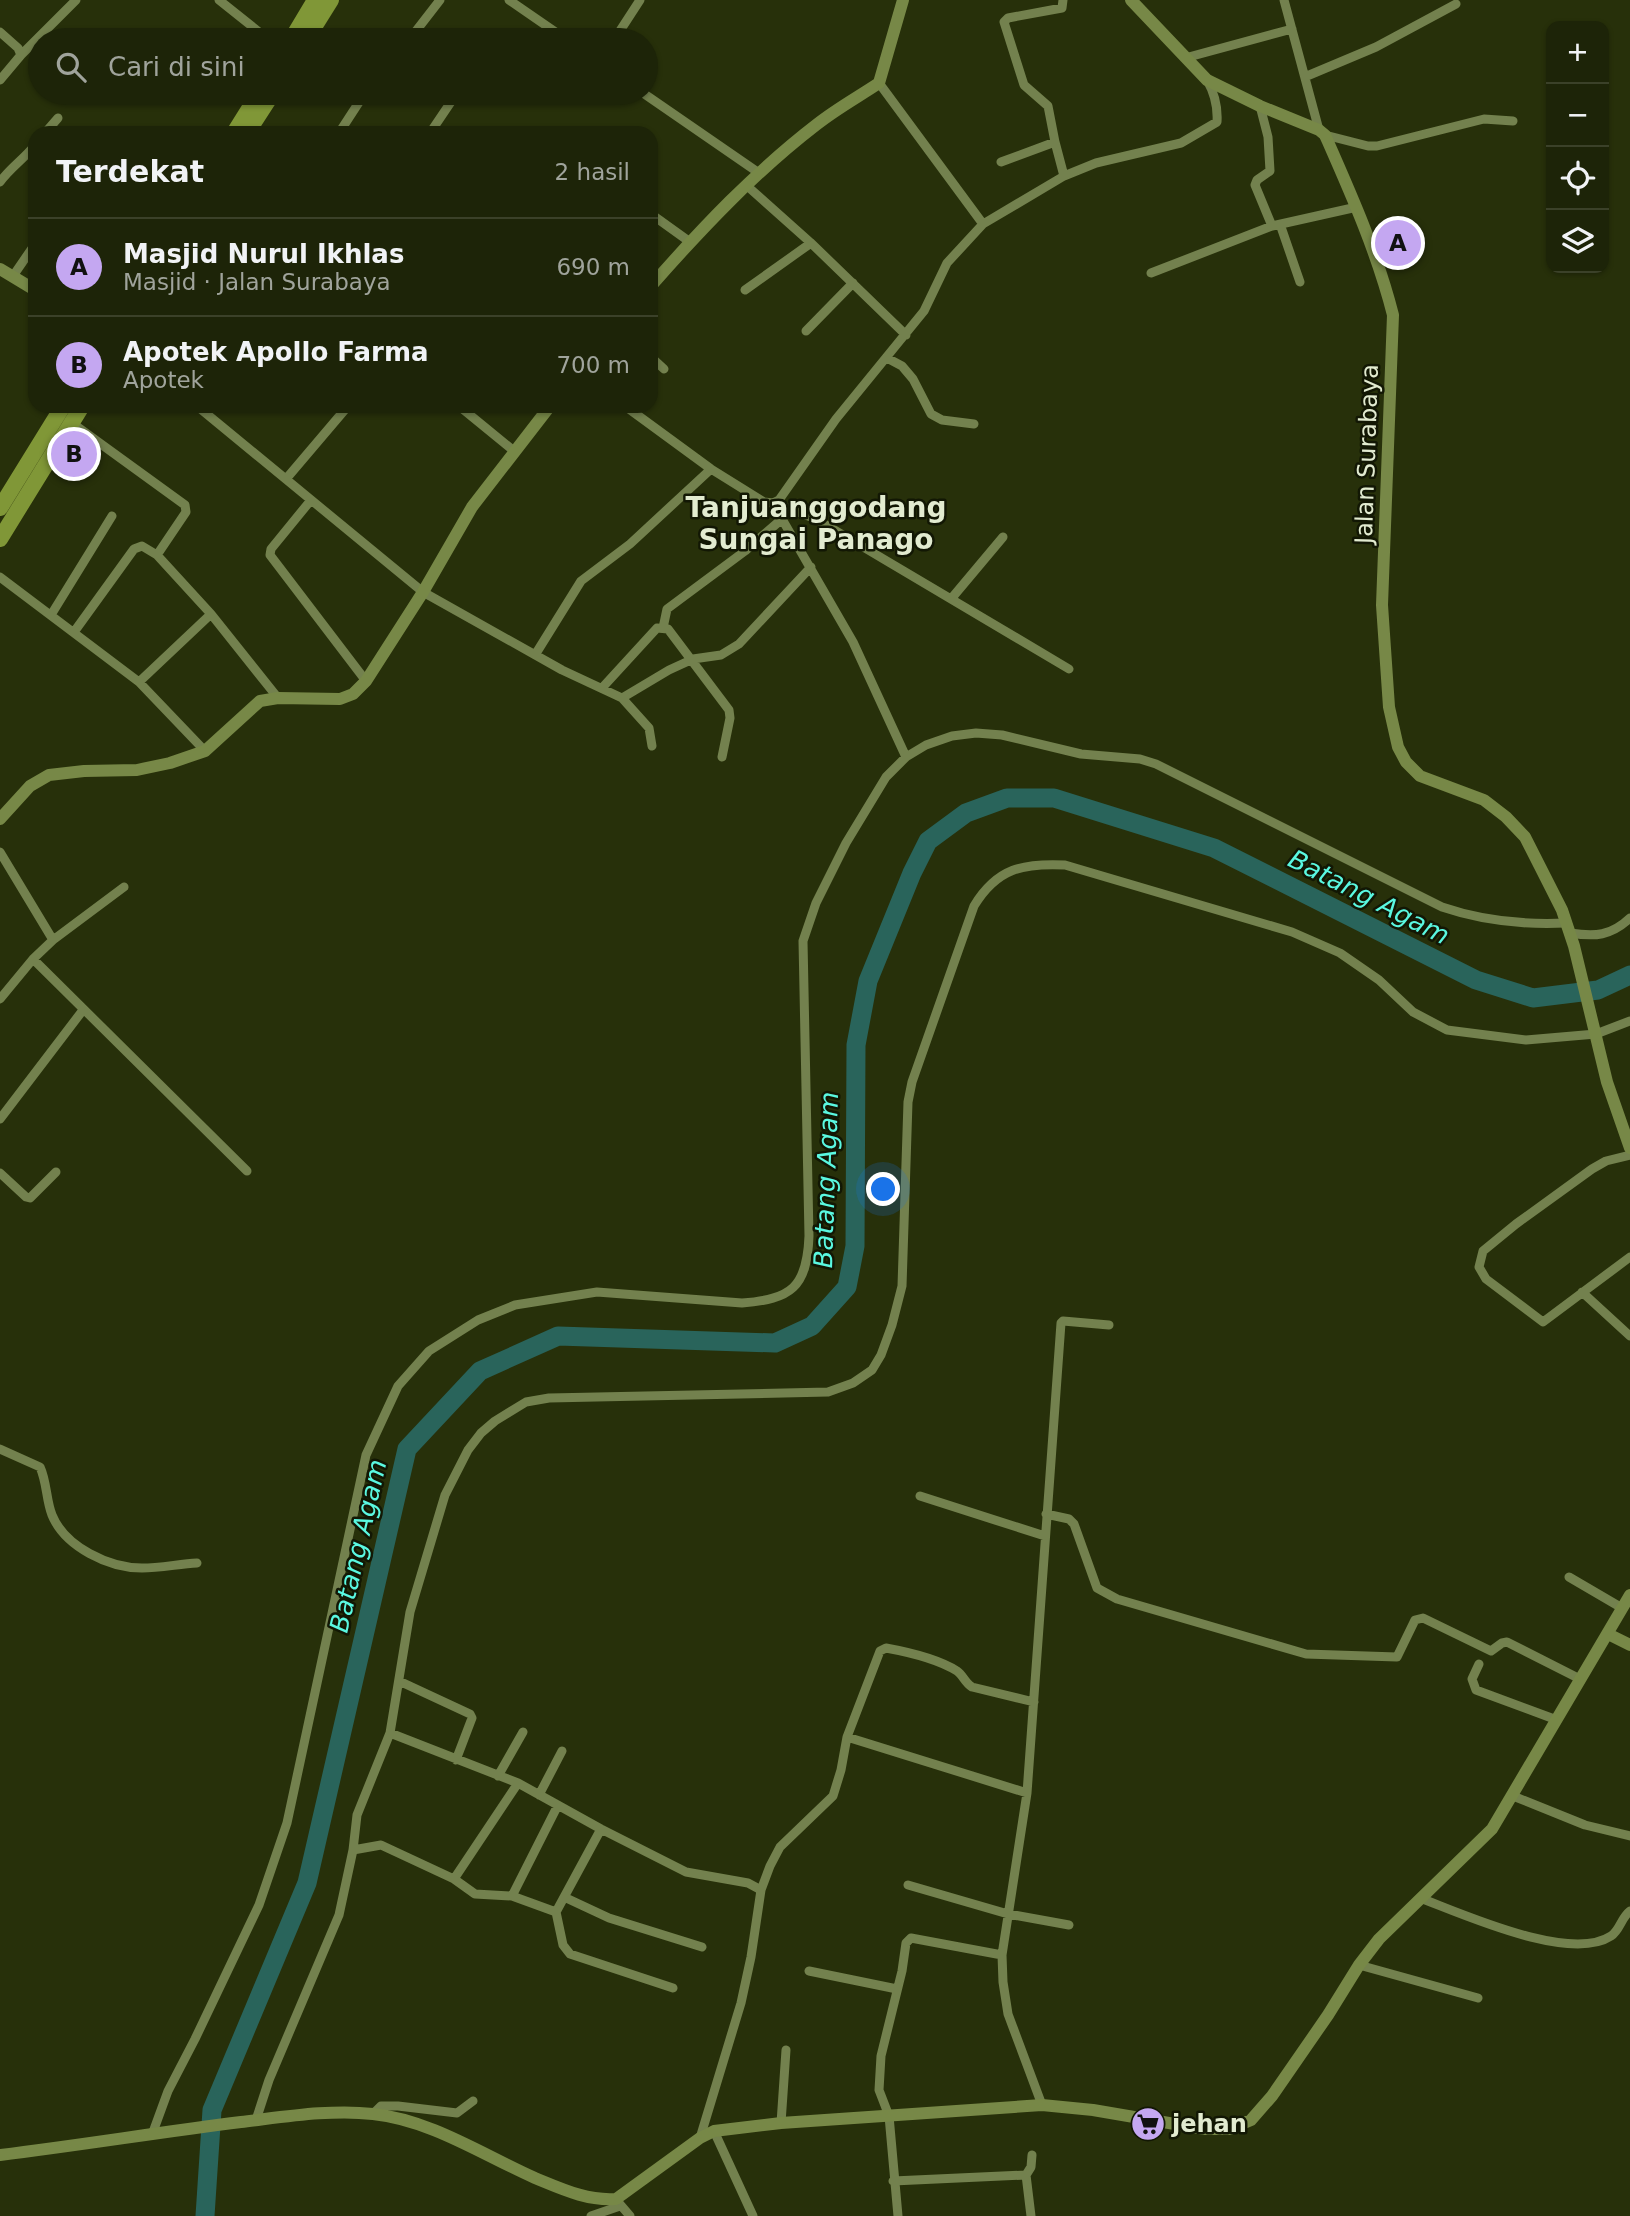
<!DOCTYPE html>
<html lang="id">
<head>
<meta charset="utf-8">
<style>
  :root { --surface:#1d2408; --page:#252c12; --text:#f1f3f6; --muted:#a0a49c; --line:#3b4129; --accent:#c4a7f1 }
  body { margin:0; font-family:"DejaVu Sans",sans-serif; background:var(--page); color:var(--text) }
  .controls { position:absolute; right:21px; top:21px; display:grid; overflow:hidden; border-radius:14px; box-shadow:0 2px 5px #0004 }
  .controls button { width:63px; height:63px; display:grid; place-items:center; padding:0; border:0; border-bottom:2px solid var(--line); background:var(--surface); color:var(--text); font:35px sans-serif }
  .you { position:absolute; left:884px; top:1190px; width:24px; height:24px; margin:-18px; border:5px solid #fff; border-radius:50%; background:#1a73e8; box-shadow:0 0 0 10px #1a73e833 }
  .badge { display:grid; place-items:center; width:46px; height:46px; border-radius:50%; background:var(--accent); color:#111; font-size:23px; font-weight:700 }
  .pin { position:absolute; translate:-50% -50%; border:4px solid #fff; box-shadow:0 2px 7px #0006 }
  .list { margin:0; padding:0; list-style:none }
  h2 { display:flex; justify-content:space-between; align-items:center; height:91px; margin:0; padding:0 28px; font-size:30px }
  h2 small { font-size:23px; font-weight:400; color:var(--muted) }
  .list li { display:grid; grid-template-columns:46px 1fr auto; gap:21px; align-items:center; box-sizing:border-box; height:98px; padding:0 28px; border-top:2px solid var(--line) }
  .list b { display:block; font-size:26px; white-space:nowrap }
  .list p { margin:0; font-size:23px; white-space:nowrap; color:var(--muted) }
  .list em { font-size:23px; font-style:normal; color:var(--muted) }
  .icon { flex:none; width:38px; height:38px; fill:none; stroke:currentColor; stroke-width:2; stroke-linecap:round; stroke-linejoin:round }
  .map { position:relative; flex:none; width:1630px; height:2216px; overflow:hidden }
  .search { position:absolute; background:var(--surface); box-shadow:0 2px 5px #0004; left:28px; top:28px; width:630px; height:77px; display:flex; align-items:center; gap:18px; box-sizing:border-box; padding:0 24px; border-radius:38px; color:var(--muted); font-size:26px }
  .panel { position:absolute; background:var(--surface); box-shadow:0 2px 5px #0004; left:28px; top:126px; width:630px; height:287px; border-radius:21px }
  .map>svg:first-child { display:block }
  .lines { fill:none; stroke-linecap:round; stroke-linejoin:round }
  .river { stroke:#29645b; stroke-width:19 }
  .street { stroke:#73814e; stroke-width:9 }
  .secondary { stroke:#778847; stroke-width:12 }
  .highway { stroke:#809737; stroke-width:16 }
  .labels { text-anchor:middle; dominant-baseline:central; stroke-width:5; stroke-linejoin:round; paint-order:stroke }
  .street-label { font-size:24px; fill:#e2ebd0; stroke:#121704 }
  .poi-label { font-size:24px; font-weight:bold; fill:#e2ebd0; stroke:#121704; text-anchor:start }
  .water-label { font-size:26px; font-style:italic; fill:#5af8e1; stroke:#121704 }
  .quarter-label { font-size:28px; font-weight:bold; fill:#e2ebd0; stroke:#121704 }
</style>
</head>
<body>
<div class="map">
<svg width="1630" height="2216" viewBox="0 0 1630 2216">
  <rect width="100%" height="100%" fill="#27300a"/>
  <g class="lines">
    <path class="river" d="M205,2216l7,-106 95,-227 100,-434 73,-78 78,-35 217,7 37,-17 35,-39 8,-41 1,-201 12,-64 44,-108 16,-32 38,-28 41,-15h47l160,50 262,132 57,18 65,-8 32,-15"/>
    <path class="street" d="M219,0l50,40
      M509,0l58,40
      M1284,0l35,130
      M0,32l18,16 3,7
      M409,40l31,-40
      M614,40l26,-40
      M1185,58l107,-29
      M1307,76l69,-29 80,-43
      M0,80l21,-25 55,-55
      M879,83l104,141
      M643,93l116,80
      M1260,106l8,31 2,34 -13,9 -2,5 17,41
      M45,133l13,-15
      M339,133l26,-40
      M430,133l27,-40
      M1325,135l43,11h9l107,-27 29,2
      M1055,142l-7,-36 -24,-21 -20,-63 4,-4 54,-10 1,-8
      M1001,162l54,-20 9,34
      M0,182c10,-14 24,-23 35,-37
      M746,185l65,58 95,92
      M651,214l39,28
      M1280,224l20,58
      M1151,273l121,-47 85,-19
      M13,276l22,-32
      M745,290l66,-47
      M806,331l47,-48
      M651,357l13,12
      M887,358l15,8 11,13 18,35 11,6 32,4
      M197,406l226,186 139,78 60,28 27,30 3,18
      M459,406l55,45
      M625,406l86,63 53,33 9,1 6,-3 57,-81 88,-108 23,-48 36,-39 81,-48 32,-13 85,-20 36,-21c1,-16 -2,-28 -10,-42
      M72,423l113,82 1,7 -29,43 54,59 67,84
      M286,479l62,-73
      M311,500l-40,49 -1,6 96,126
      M778,504l38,15 253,150
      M782,519l71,123 53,115
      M0,577l139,105 66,69
      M951,599l52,-62
      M51,615l61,-99
      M663,628l4,-19 78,-58 37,-32 -4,-15 2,-3
      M74,632l60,-83 8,-3 15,9
      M535,655l46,-74 49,-37 81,-75
      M139,682l72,-68
      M602,688l55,-60 11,1 61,81 1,8 -8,39
      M622,698l47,-28 24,-11 28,-4 18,-11 72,-77
      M0,852l53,88 -20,19 -33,40
      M1570,933c25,4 41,3 60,-15
      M53,940l71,-53
      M33,959l214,212
      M0,1119l83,-109
      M1630,1155l-24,6 -14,8 -76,55 -33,27 -4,16 7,12 57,43 87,-65
      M0,1173l26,24 4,1 26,-26
      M1582,1292l48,44
      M0,1449l40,18c7,15 6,33 12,48 13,32 57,53 90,53 18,0 37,-4 55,-5
      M920,1496l125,40
      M1046,1514l23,5 5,5 23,64 20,11 189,55 91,3 18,-37 8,-2 68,33 11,-8 5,-1 73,37
      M1569,1577l53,31
      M1479,1664l-7,15 4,11 81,30
      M399,1681l71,33 2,4 -16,42
      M390,1733l128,50 83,46 85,43 62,11 13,7
      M847,1737l180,56
      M498,1776l25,-44
      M518,1783l-64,96 -73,-34 -28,5 4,-35 33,-82 20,-121 35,-117 23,-45 13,-17 14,-12 31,-19 23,-4 279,-6 25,-9 19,-13 9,-15 11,-30 10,-39 6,-184 4,-20 62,-176c23,-38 49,-43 91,-41l227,67 48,21 39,27 34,32 34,18 79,10 70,-6 34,-13
      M539,1795l23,-44
      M1513,1796l72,29 45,11
      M454,1879l21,15 37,2 44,16 7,33 7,9 103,34
      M908,1885l100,29 61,11
      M512,1896l46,-91
      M564,1897l45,21 93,29
      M1420,1898c43,16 150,65 191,38 9,-6 10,-18 19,-25
      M556,1912l45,-83
      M1359,1965l119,33
      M809,1971l88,18
      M1042,2105l-34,-91 -5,-32 -1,-27 25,-162 34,-470 2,-2 46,4
      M373,2114l8,-8h17l59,7 16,-12
      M256,2120l13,-40 70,-165 14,-65
      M781,2123l5,-73
      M714,2131l39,85
      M153,2132l15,-41 27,-52 64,-134 28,-82 79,-368 32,-69 31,-35 49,-31 37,-15 82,-13 145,11c49,-4 65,-15 67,-67l-6,-295 13,-38 30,-60 40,-66 20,-20 20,-12 26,-9 24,-3 26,2 79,19 59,5 16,5 286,143c41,14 81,18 124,16
      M700,2138l41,-135 10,-46 10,-67 9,-24 10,-19 53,-51 8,-26 6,-33 33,-86 6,-3c22,4 52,11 71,23 6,4 8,12 15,16l62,15
      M1026,2175l5,-8 1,-12
      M893,2181l133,-6 5,41
      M618,2202l12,14
      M591,2216l29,-10
      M898,2216l-9,-100 -10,-26 2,-34 21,-85 4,-28 5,-5 91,17"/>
    <path class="secondary" d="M1131,0l76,80 53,26 59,24 6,5c26,59 52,117 68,180l-11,290 7,102 9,40 8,15 14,14 64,24 22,17 19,20 37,73 12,36 33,136 23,66
      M0,269l35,21
      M651,286c51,-58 104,-114 165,-161 20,-16 42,-28 63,-42l24,-83
      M0,819l30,-33 19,-11 35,-4 53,-1 33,-7 35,-12 55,-50 18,-3 62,1 13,-5 13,-13 57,-89 49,-85 78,-101
      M1608,1634l22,11
      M0,2155c81,-10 161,-23 241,-33 43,-5 90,-13 132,-8 58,6 110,41 162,64 27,11 52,23 81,21l84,-61 14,-7 67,-8 261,-18 51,5 111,19h26l21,-9 21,-24 56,-81 31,-50 20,-26 113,-110 138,-234"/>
    <path class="highway" d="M291,40l24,-40
      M306,40l25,-40
      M234,133l25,-40
      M247,133l26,-40
      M0,508l63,-102
      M0,539l82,-133"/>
  </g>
  <defs>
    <g id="supermarket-disc" transform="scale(1.75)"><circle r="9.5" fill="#c4a7f1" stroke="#121704"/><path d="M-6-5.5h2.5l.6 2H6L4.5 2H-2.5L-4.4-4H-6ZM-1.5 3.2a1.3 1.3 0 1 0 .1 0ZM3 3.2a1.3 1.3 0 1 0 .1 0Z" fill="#111"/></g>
  </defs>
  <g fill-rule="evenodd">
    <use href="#supermarket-disc" x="1148" y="2124"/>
  </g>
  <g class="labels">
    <g class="street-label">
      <text transform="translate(1367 454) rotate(-88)">Jalan Surabaya</text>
    </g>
    <g class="poi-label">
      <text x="1172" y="2124">jehan</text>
    </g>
    <g class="water-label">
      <text transform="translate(1369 897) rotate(27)">Batang Agam</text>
      <text transform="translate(826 1180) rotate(-88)">Batang Agam</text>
      <text transform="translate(358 1546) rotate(-77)">Batang Agam</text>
    </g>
    <g class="quarter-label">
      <text x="816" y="507">Tanjuanggodang<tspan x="816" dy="32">Sungai Panago</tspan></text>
    </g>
  </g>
</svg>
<div class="controls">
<button>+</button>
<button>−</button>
<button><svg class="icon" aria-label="locate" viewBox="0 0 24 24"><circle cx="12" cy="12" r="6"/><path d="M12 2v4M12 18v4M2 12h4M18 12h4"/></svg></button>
<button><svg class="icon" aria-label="layers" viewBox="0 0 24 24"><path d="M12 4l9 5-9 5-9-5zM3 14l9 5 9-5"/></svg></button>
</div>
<div class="you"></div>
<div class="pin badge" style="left:1398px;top:243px">A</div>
<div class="pin badge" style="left:74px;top:454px">B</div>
<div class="search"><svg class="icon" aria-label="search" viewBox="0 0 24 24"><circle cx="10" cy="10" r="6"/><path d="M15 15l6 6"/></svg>Cari di sini</div>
<section class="panel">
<h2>Terdekat<small>2 hasil</small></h2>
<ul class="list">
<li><span class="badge">A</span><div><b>Masjid Nurul Ikhlas</b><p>Masjid · Jalan Surabaya</p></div><em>690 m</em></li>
<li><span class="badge">B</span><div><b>Apotek Apollo Farma</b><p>Apotek</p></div><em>700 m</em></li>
</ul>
</section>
</div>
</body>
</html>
